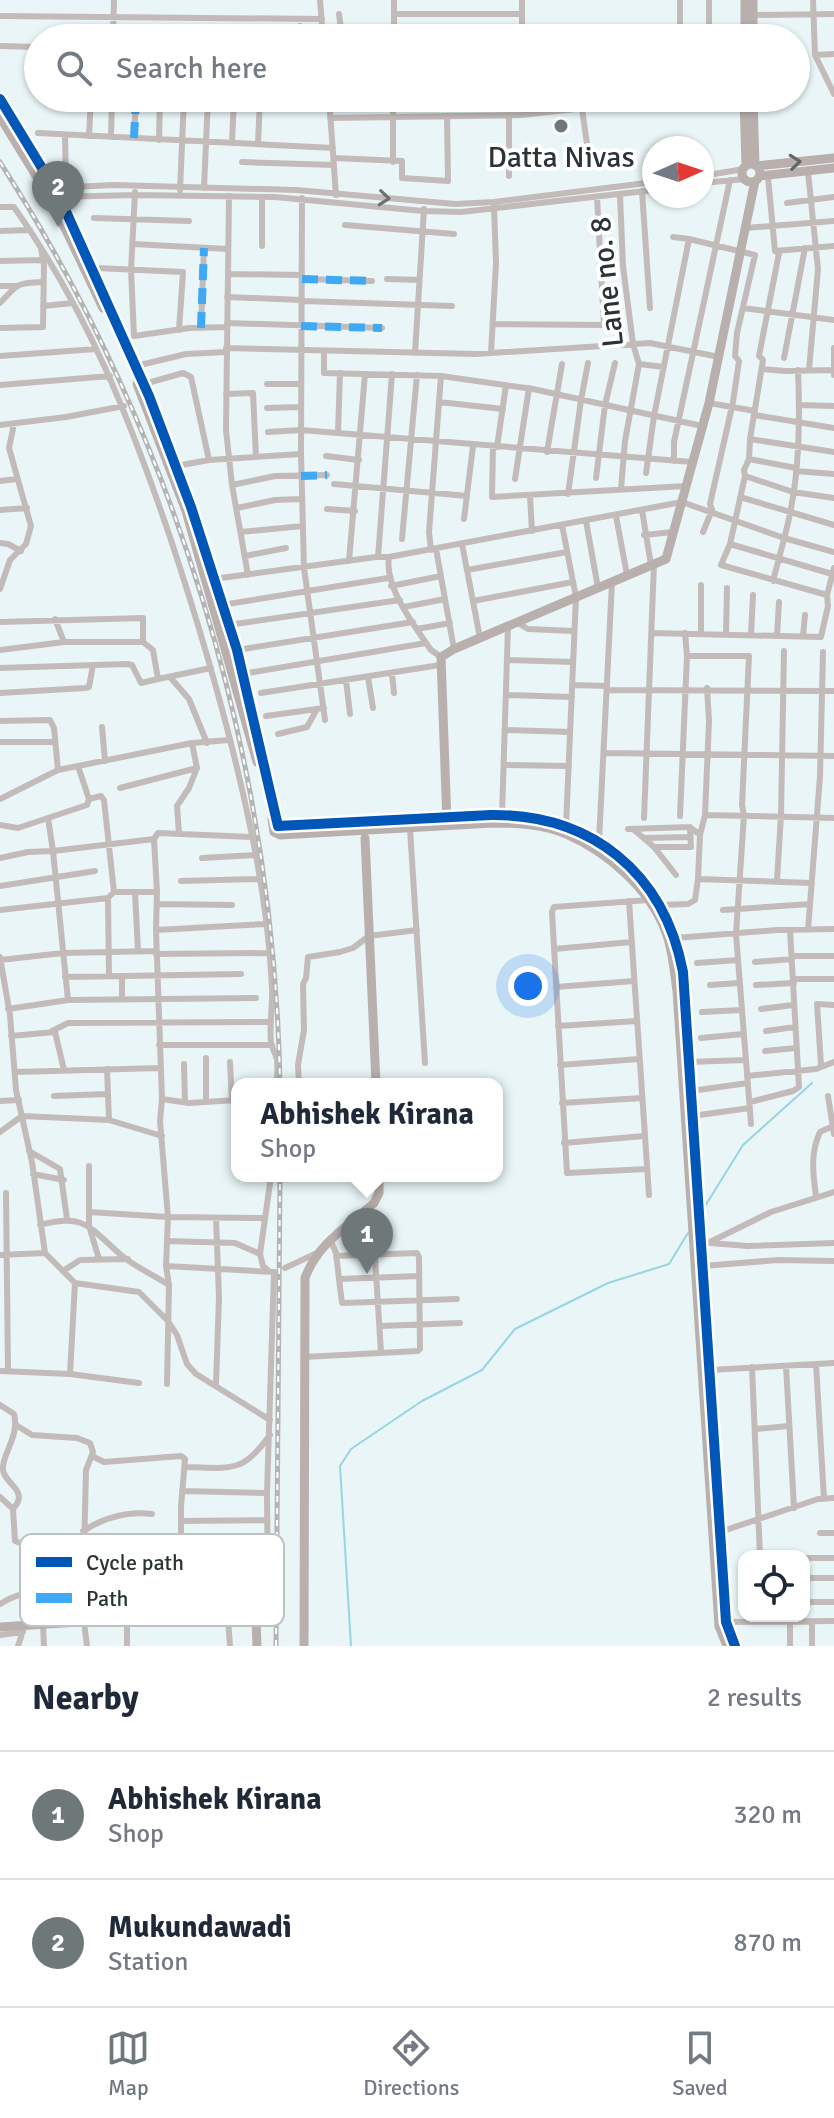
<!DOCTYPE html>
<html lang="en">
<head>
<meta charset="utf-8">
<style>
  :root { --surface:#fff; --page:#f2f2f3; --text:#1f2937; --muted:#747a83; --line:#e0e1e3; --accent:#6e7879 }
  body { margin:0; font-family:Signika,sans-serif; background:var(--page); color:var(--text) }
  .controls { position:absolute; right:24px; bottom:24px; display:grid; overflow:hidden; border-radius:16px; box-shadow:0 2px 6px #0004 }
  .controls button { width:72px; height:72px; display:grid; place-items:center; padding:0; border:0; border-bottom:2px solid var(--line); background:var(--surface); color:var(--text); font:40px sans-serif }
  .compass { position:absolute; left:642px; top:136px; width:72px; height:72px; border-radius:50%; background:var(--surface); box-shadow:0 2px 6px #0004; rotate:87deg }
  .you { position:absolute; left:528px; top:986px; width:28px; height:28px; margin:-20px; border:6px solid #fff; border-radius:50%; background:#1a73e8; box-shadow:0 0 0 12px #1a73e833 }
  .badge { display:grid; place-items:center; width:52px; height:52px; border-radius:50%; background:var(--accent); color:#fff; font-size:26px; font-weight:700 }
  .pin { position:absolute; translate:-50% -66px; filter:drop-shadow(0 2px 4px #0008) }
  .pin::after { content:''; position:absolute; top:42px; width:28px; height:24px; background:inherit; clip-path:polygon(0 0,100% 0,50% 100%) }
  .popup { position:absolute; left:231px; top:1078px; width:272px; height:104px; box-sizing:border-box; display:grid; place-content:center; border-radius:16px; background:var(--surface); filter:drop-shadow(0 2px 6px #0005); font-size:26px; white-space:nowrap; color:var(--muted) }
  .popup b { font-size:30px; color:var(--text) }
  .popup::after { content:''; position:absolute; left:50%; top:100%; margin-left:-16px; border:16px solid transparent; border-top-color:var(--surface) }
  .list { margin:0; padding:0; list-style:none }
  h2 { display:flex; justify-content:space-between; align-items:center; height:104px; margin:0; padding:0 32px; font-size:34px }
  h2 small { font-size:26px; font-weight:400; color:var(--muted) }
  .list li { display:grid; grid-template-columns:52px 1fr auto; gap:24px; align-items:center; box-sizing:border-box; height:128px; padding:0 32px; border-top:2px solid var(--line) }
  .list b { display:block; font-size:30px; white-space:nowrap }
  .list p { margin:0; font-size:26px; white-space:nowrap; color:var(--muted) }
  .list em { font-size:26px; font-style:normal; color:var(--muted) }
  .icon { flex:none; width:44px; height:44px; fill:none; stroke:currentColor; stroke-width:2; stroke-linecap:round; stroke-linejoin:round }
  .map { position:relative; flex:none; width:834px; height:1646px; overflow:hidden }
  .search { position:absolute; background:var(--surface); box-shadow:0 2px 6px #0004; left:24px; right:24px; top:24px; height:88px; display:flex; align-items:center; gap:20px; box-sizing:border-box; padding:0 28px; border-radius:44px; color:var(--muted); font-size:30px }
  .sheet { height:360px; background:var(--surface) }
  nav { display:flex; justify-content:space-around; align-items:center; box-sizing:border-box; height:112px; border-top:2px solid var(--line); background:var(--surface); font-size:22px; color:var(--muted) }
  nav a { display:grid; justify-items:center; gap:4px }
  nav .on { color:var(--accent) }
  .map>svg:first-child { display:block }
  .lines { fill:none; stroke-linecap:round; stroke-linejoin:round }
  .stream { stroke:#96d6e1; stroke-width:2 }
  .street { stroke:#c3bbba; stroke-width:6 }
  .secondary { stroke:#b9b0ae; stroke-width:9 }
  .rail-casing { stroke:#b4b4b5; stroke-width:5 }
  .rail { stroke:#fff; stroke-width:2; stroke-dasharray:6; stroke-linecap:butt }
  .quiet { stroke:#3fa9f5; stroke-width:8; stroke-dasharray:16 8; stroke-linecap:butt }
  .cycleway-casing { stroke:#fff; stroke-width:15 }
  .cycleway { stroke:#0057b8; stroke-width:10 }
  .oneway { stroke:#646665 }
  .oneway2 { stroke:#6f7171 }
  .poi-dot { fill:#6e7879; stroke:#fff; stroke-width:3 }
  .labels { text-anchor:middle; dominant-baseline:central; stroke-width:8; stroke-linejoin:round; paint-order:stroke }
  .poi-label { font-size:30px; fill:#2b3435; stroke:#fff }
  .street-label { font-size:30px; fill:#2b3435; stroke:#fff }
  .key { fill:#fff; stroke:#bfc2c2; stroke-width:2 }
  .key-label { font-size:22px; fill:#2b3435 }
</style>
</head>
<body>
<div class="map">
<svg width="834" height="1646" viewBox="0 0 834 1646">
  <rect width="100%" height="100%" fill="#e9f5f7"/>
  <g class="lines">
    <path class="stream" d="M702,1211l41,-66 69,-62
      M351,1646l-11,-180 11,-17 71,-48 60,-31 33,-41 93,-46 61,-19 19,-31"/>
    <path class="street" d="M320,0l3,38
      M813,0l2,55 19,39
      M339,14l3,23 52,1
      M394,14h128
      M752,15l82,-1
      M0,16l322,3
      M113,38l1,-38
      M276,38v-1
      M299,38l1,-12
      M394,38v-38
      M522,38v-38
      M680,38v-38
      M709,38v-38
      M0,46l38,1
      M815,55l19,-1
      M329,98l7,97
      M582,109l8,56
      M509,115v61
      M521,115v-17
      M330,118l191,-3 137,-15 88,2
      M38,133l295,15
      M65,135l1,51
      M89,136l2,-38
      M111,137l1,-39
      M134,138l2,-40
      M159,140l1,-42
      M232,143l2,-45
      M258,144l2,-46
      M334,158l68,3v17l46,3 -1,-65
      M242,162l92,3
      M393,162v-64
      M808,172l10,97 -9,101
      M702,176l42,-7
      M768,177l7,74 4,2 -20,103 4,4 -13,79 -1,20 -5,11 1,6 -15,68 -9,21 106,30
      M702,183l43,-4
      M52,188l62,-3 182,5 159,14 39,-2 160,-20
      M204,188l4,-90
      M180,190l4,-92
      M642,191l8,117
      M135,192l-4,78 3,66 55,-8 37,-1
      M620,195l3,71 10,78 6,20 -14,77 -4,48
      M229,196l-3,234 6,55 16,90
      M56,197l79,-2 140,2 148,14 38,1 193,-22
      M302,198l-1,256 3,114 21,152
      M787,203l47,-6
      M0,207h14c74,105 116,212 157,333 34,103 65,209 85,316 8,42 14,88 16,132 1,18 -3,37 -1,55 1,5 5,11 6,17 1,7 0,16 0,24
      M94,218l95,3
      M345,225l109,9
      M746,228l88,-7
      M0,231l30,-1
      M689,239l66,16 -18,78 -2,23 4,5 -6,41 -23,102 2,6 -9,22
      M133,244l95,5
      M262,246v-49
      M775,251l59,-5
      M0,261l42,-1
      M96,268l87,4 -4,58
      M228,274l74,1
      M302,279l70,2
      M387,279l32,1
      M0,286h16
      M227,297l75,3
      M302,301l150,5
      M0,303c18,-18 14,-20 42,-21
      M43,306l30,-3
      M743,308l91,12
      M227,323l155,5
      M493,324l111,1 -7,-128
      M0,328l43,-1 1,-62 -3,-17
      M201,328l3,-80
      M226,348l249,6 175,-11 69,14
      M834,348v27
      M324,351v22l117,3 92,13 169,37
      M415,353l9,-144
      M491,353l5,-90 -2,-57
      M0,356l96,-7
      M784,358l21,-110
      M639,364l25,3
      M136,366l50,-12 40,-2
      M762,369l23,2 49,-1
      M144,384l39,-11 8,4 18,83 92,-6
      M267,384h34
      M0,385l110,-9
      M226,394l27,-1 3,64
      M439,402l64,7
      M709,403l46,8
      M799,405l35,1
      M267,408l34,-1
      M754,415l80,13
      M0,425l66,-8 58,-11
      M268,432l33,-2 391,32
      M338,433l2,-60
      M750,439l84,13
      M493,447l-1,50 194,-11
      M497,447l9,-62
      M547,452l15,-88
      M326,456l33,4
      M749,459l47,9
      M674,461v-19l56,-262
      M176,466l33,-6
      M796,471l38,3
      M646,473l8,-57 35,-177 -16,-2
      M745,476l48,16 41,6
      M596,478l9,-73 10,-42
      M515,479l14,-91
      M0,481l17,-2
      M334,484l133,12
      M232,485l43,-9 52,-1
      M568,494l13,-94 7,-37
      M530,496l2,35
      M740,497l94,28
      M237,508l38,-8 27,-1
      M327,509l28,2
      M0,510l27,-2
      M642,510l9,55
      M616,516l11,59
      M464,519l9,-73
      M586,521l12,67
      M562,525l14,72 -10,229
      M241,532l62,-6
      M644,535l29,-3
      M402,539l15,-164
      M0,543l8,1 13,7
      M462,544l18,94
      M730,544l102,30
      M436,549l18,100
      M431,550l-2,-18 12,-156
      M245,556l41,-8
      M378,557l14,-183
      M389,557c-5,30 25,68 42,93l10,7
      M349,561l16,-187
      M467,570l100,-18
      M221,578l155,-21h13l293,-55 102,36 50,14
      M773,581c6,-25 14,-49 18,-73 9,-45 9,-92 7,-138
      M701,585v48
      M391,586l50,-10
      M0,589l10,-29 16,-16 5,-18 -22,-78 5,-24
      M473,601l100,-19
      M222,605l166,-27
      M404,607l41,-8
      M55,619l9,23h79
      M0,622l143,-4v24l10,8 5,29 53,-11
      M516,622l12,7 46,2
      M228,625l172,-25
      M417,629l33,-6
      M652,633l169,4 7,-31 -1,-11 7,-27
      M726,634l1,-46
      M751,635l2,-40
      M777,636l2,-34
      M803,636l2,-21
      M0,650l64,-8
      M237,650l176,-28
      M687,656h62l-7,149 2,10 -8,119 15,190
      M507,660l66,2
      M0,668l127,-4 5,1 9,18 17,-4
      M392,673l2,20
      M242,674l184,-31
      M170,677l19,22 18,44
      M368,677l5,31
      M346,680l4,34
      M572,685l35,1
      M707,688l2,33 -4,94 -5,20 -2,44 114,4
      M607,690l227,1
      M0,693l85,-5 4,-1 4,-22
      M261,693l179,-28
      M506,695l66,2
      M266,716l58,-8
      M0,721l50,-1 4,8 4,42
      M102,727l3,34
      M505,730l65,2
      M278,734l29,-7 10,-18
      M0,742h55
      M192,743l37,-3
      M604,753l230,3
      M504,765l65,1
      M0,799l58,-29 134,-27 5,25 -77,20
      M89,799l12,-3 3,4 10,92
      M502,815l6,-189
      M705,815l129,3
      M680,816l7,-160 -2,-23
      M644,818l10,-254
      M0,825l18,3 69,-23 2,-6 -11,-33
      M410,829l15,234
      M628,829l62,-2 10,8
      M633,829l21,18 22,28
      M179,833l-2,-27 12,-18 8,-20
      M644,838l46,-1
      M154,839l4,-6 93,4
      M599,841l13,-259
      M654,847h37l-1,-20
      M0,858l28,-6 25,-1 -5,-33
      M202,858l54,-3
      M777,880l4,-65 3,-164
      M181,881l78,-2
      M0,886l95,-15
      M135,892l3,59
      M108,898l1,78
      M629,901l20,294
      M158,904l74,1
      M660,905l28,-1 7,-4 3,-21
      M0,910l108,-12 6,-6h43l-1,38
      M723,910l87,-6
      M808,930l12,-154 3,-124
      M675,938l102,-8 57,-1
      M554,949l78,-7
      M156,954l113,-1
      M792,956h42
      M0,957l10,58 6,75 16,72 13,91 30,30 64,9 29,29 9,14 10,29 9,10 74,46
      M0,960l63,-7 93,-2
      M755,962l37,-3
      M697,963l41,-3
      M122,976v24
      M65,977l176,-3
      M794,979h40
      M710,985l29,-2
      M756,985l38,-2
      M556,987l78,-6
      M68,1000l-15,-149 101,-12 3,53
      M8,1009l60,-9 188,-2
      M761,1009l32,-4
      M702,1012l39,-2
      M558,1026l79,-5
      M52,1031l16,-8 203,-1
      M766,1031l29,-4
      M11,1036l44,-4 9,38
      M701,1038l42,-4
      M159,1045h113
      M765,1051l31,-3
      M206,1058v44
      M230,1062l2,39
      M689,1062l56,-2
      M184,1064l1,38
      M560,1065l79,-6
      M821,1065l-4,-61 17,1
      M107,1069l2,51
      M16,1072l144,-4
      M747,1076l69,-7 18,-7
      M299,1084l-1,-19 6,-35 -1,-46 3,-6 2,-21 32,-5 13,-4 16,-12 48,-6
      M691,1091l57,-8
      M54,1096l54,-2
      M828,1096l6,38
      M162,1099l27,4 48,-3
      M0,1101l19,-1
      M750,1102l43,-11 6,-4 -9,-157
      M562,1103l80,-5
      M692,1116l58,-8
      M0,1132l22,-16 87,4 53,16
      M564,1143l80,-7
      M29,1151l31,18 7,50
      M89,1166v60l10,33
      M646,1169l-79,4 -15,-261 2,-5 94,-7
      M33,1174l31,6
      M6,1193l2,178
      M816,1196c-3,-22 -6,-43 4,-64l13,-6
      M89,1212l79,5 97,1
      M361,1213l9,6 3,6 8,128
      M40,1225c45,-12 49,2 81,30 14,12 33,20 48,30
      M330,1239l6,14 3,26 80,-3
      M167,1241l68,2 25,11
      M710,1243l38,3 86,-3
      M697,1245l11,-2 63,-31 63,-20
      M0,1255l45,-2
      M166,1266l108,6 -7,221 1,105 -12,21
      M703,1266l75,-6 56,1
      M285,1268l32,-15
      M63,1271l17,-11 48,-1
      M269,1271l-6,-5 -3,-12 11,-78
      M339,1279l3,24 115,-4
      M380,1326l80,-3
      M304,1357l114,-6 2,-2 -1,-92 -2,-4 -81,3
      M816,1364l8,135
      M786,1366l8,142
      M752,1367l8,189
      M709,1370l125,-7
      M0,1371l70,3 69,9
      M70,1374l5,-91
      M167,1384l2,-99 -3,-19 2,-49 -8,-96 2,-22 -6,-169 109,-6
      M216,1384l3,-87 -3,-79
      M0,1405l14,9c6,23 -13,41 -11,56 2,15 27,20 10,39
      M16,1425l16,10 45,3 13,5 3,9 -7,18 -2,84 -7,14
      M756,1429l33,-3
      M92,1456l12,6 77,-6 4,3 -4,48v112
      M186,1467c45,1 56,7 84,-32
      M182,1491l85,2
      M0,1497l13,12 2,32 55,21 7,7
      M181,1521l86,-1
      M83,1531c22,-14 44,-20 69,-17
      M720,1532l98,-33 16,-1
      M820,1533h14
      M804,1558h30
      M96,1565l172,3
      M804,1578h30
      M107,1588l74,1
      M804,1602h30
      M0,1604c28,-18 46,-12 73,3
      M228,1619l2,27
      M123,1621l2,-33
      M127,1621v25
      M77,1622c-13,-45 22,-62 53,-86l52,8 86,1
      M84,1622l3,24
      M726,1622l108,-1
      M43,1624l1,22
      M0,1635l23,-3
      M18,1646l5,-15
      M790,1646v-24
      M812,1646v-24"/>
    <path class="secondary" d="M745,38v-38
      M753,38v-38
      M744,98l2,68
      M753,98l2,67
      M0,99l59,97 90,200 42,111 46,143 41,176 213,-11c100,-1 173,57 192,157l43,650 9,24
      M0,117l54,88 49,103
      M742 173a9 9 0 1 1 18 0a9 9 0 1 1-18 0Z
      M756,166l78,-8
      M760,176l74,-8
      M137,384l49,127 71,251
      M272,819l2,13 6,3 213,-12c24,0 51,1 73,11 41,18 83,54 99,96 8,19 9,41 12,61l42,635 8,20
      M447,823l-6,-166 13,-8 212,-90 43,-156 46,-222
      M365,838l11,246
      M0,1627l95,-6 161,-2 1,27
      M304,1646l1,-368c13,-35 42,-51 69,-75l5,-10v-17"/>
    <g class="rail-casing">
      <path id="rail" d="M0,162c176,274 274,596 280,922
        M276,1646l4,-470"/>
    </g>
    <use href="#rail" class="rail"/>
    <path class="quiet" d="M134,138l2,-40
      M302,279l70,2
      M301,326l81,2
      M201,328l3,-80
      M301,476l26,-1"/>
    <g class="cycleway-casing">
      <path id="cycleway" d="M0,99l59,97 90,200 42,111 46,143 41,176 213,-11c100,-1 173,57 192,157l43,650 9,24"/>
    </g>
    <use href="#cycleway" class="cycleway"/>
  </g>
  <defs><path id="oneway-chevron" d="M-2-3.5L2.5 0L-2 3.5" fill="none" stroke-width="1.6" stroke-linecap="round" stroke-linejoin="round" transform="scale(2)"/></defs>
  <use class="oneway" href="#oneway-chevron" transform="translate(795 162) rotate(-6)"/>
  <use class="oneway2" href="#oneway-chevron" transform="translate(384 198) rotate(6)"/>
  <circle class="poi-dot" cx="561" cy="126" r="8"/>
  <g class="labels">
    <g class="poi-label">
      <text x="561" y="157">Datta Nivas</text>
    </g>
    <g class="street-label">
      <text transform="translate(607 282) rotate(-96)">Lane no. 8</text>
    </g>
  </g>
  <rect x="20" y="1534" width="264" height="92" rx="12" class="key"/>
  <rect x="36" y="1557" width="36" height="10" fill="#0057b8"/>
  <rect x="36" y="1593" width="36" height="10" fill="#3fa9f5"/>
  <g class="key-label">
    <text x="86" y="1570">Cycle path</text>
    <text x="86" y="1606">Path</text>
  </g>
</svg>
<div class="controls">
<button><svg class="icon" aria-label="locate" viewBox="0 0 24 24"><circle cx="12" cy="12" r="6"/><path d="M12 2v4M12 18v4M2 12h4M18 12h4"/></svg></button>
</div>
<svg class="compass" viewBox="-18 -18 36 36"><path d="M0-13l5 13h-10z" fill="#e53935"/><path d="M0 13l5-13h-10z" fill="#747a83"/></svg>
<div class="you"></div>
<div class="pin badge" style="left:367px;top:1274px">1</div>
<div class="popup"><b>Abhishek Kirana</b>Shop</div>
<div class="pin badge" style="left:58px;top:227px">2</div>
<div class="search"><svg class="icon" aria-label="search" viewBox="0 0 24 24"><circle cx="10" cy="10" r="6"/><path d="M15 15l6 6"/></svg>Search here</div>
</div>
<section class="sheet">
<h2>Nearby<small>2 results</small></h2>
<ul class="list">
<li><span class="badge">1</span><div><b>Abhishek Kirana</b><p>Shop</p></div><em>320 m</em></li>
<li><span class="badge">2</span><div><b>Mukundawadi</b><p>Station</p></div><em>870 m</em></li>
</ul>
</section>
<nav>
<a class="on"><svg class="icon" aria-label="map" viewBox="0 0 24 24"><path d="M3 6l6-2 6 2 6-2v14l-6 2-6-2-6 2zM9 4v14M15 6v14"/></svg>Map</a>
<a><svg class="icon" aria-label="directions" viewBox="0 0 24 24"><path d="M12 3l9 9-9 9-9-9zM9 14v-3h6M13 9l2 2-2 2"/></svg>Directions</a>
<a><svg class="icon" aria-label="saved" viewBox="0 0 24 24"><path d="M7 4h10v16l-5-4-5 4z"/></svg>Saved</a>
</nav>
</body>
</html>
